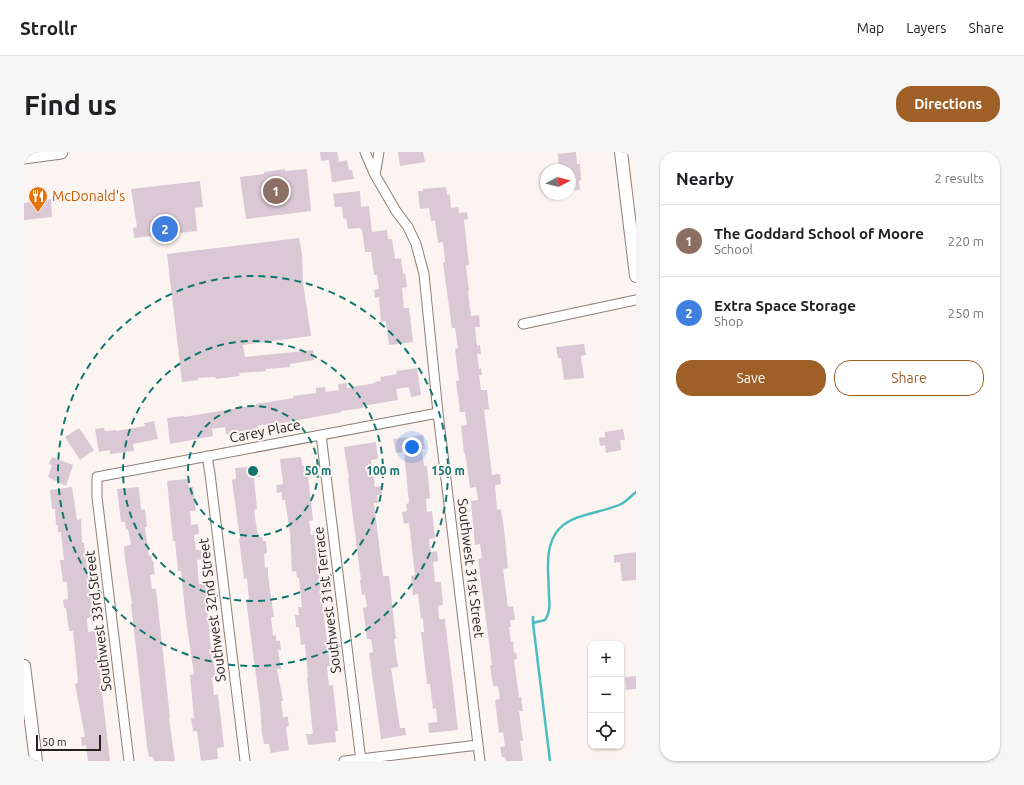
<!DOCTYPE html>
<html lang="en">
<head>
<meta charset="utf-8">
<style>
  :root { --surface:#fff; --page:#f6f6f6; --text:#202124; --muted:#757577; --line:#e0e0e0; --accent:#9f6028 }
  body { margin:0; font-family:Ubuntu,sans-serif; background:var(--page); color:var(--text) }
  .controls { position:absolute; right:12px; bottom:12px; display:grid; overflow:hidden; border-radius:8px; box-shadow:0 1px 3px #0004 }
  .controls button { width:36px; height:36px; display:grid; place-items:center; padding:0; border:0; border-bottom:1px solid var(--line); background:var(--surface); color:var(--text); font:20px sans-serif }
  .compass { position:absolute; left:516px; top:12px; width:36px; height:36px; border-radius:50%; background:var(--surface); box-shadow:0 1px 3px #0004; rotate:83deg }
  .scale { position:absolute; left:12px; bottom:10px; width:65px; box-sizing:border-box; padding-left:4px; border:2px solid #29221e; border-top:0; font-size:11px; line-height:14px; white-space:nowrap; color:#29221e; -webkit-text-stroke:3px #fcf4f1; paint-order:stroke }
  .you { position:absolute; left:388px; top:295px; width:14px; height:14px; margin:-10px; border:3px solid #fff; border-radius:50%; background:#1a73e8; box-shadow:0 0 0 6px #1a73e833 }
  .badge { display:grid; place-items:center; width:26px; height:26px; border-radius:50%; background:var(--accent); color:#fff; font-size:13px; font-weight:700 }
  .pin { position:absolute; translate:-50% -50%; border:2px solid #fff; box-shadow:0 1px 4px #0006 }
  .list { margin:0; padding:0; list-style:none }
  h2 { display:flex; justify-content:space-between; align-items:center; height:52px; margin:0; padding:0 16px; font-size:17px }
  h2 small { font-size:13px; font-weight:400; color:var(--muted) }
  .list li { display:grid; grid-template-columns:26px 1fr auto; gap:12px; align-items:center; box-sizing:border-box; height:72px; padding:0 16px; border-top:1px solid var(--line) }
  .list b { display:block; font-size:15px; white-space:nowrap }
  .list p { margin:0; font-size:13px; white-space:nowrap; color:var(--muted) }
  .list em { font-size:13px; font-style:normal; color:var(--muted) }
  .actions { display:flex; gap:8px; padding:12px 16px }
  .actions a { flex:1; padding:9px 0; border:1px solid var(--accent); border-radius:16px; text-align:center; font-size:14px; color:var(--accent) }
  .actions .main { background:var(--accent); color:#fff }
  .icon { flex:none; width:22px; height:22px; fill:none; stroke:currentColor; stroke-width:2; stroke-linecap:round; stroke-linejoin:round }
  .map { position:relative; flex:none; width:612px; height:609px; overflow:hidden; border-radius:16px }
  header { display:flex; align-items:center; gap:24px; box-sizing:border-box; height:56px; padding:0 20px; background:var(--surface); border-bottom:1px solid var(--line) }
  header strong { font-size:19px }
  nav { display:flex; gap:22px; margin-inline-start:auto; font-size:14px }
  .intro { display:flex; align-items:center; justify-content:space-between; box-sizing:border-box; height:96px; padding:0 24px }
  h1 { margin:0; font-size:28px }
  .button { padding:10px 18px; border-radius:16px; background:var(--accent); color:#fff; font-size:14px; font-weight:700 }
  main { display:flex; gap:24px; padding:0 24px }
  aside { flex:1; background:var(--surface); border-radius:16px; box-shadow:0 1px 3px #0004 }
  .map>svg:first-child { display:block }
  .lines { fill:none; stroke-linecap:round; stroke-linejoin:round }
  .stream { stroke:#4abdbe; stroke-width:2.5 }
  .building { fill:#dac9d4 }
  .minor-casing { stroke:#8e7d75; stroke-width:11 }
  .tertiary-casing { stroke:#8e7d75; stroke-width:14 }
  .secondary-casing { stroke:#8e7d75; stroke-width:15 }
  .minor { stroke:#fff; stroke-width:9 }
  .tertiary { stroke:#fff; stroke-width:12 }
  .secondary { stroke:#fff; stroke-width:13 }
  .ring { fill:none; stroke:#0f766e; stroke-width:2; stroke-dasharray:7 5 }
  .labels { text-anchor:middle; dominant-baseline:central; stroke-width:4; stroke-linejoin:round; paint-order:stroke }
  .food-label { font-size:14px; fill:#c56008; stroke:#fcf4f1; text-anchor:start }
  .street-label { font-size:14px; fill:#29221e; stroke:#fcf4f1 }
  .centre { fill:#0f766e; stroke:#fcf4f1; stroke-width:2 }
  .ring-label { font-size:12px; text-anchor:middle; font-weight:bold; fill:#0f766e; stroke:#fcf4f1; stroke-width:4; stroke-linejoin:round; paint-order:stroke }
</style>
</head>
<body>
<header>
<strong>Strollr</strong>
<nav><a>Map</a><a>Layers</a><a>Share</a></nav>
</header>
<div class="intro"><h1>Find us</h1><a class="button">Directions</a></div>
<main>
<div class="map">
<svg width="612" height="609" viewBox="0 0 612 609">
  <rect width="100%" height="100%" fill="#fcf4f1"/>
  <g class="lines">
    <path class="stream" d="M509,465v6l12,-3c5,-7 5,-15 4,-23 0,-23 -6,-50 10,-68 15,-16 44,-16 62,-25 6,-3 10,-8 15,-12
      M509,471l17,138"/>
  </g>
  <path class="building" d="M296,0h17l2,10 8,-2 2,10h3l2,9 -22,3 -3,-22 -8,1z
    M374,0h25l2,10 -25,4z
    M552,0l1,12h3l1,16 -2,1 1,9 -10,1v-21h-11l-1,-16z
    M261,17v2l22,-2 4,42 -65,8 -6,-42 24,-3v-2z
    M176,29l3,26 -8,1 2,23 -63,7 -1,-10 4,-1 -6,-38z
    M422,35l1,8 3,-1 1,14 7,-1 1,6 8,-1 1,7 -4,1 5,45 -3,1 3,25h-1l3,25 8,-1 1,12h-5l2,19 3,-1 1,9h-4l2,15 2,-1 1,7h-3l2,15h6l2,19 -5,1 8,65 8,-1 1,10 -6,1 2,25 4,-1 3,20 4,39 -5,1 5,38 5,-1 2,14h-5l1,7h-2l2,15 2,-1 1,12 2,-1 1,7 -3,1 5,37h2l2,14h-4l4,30h-3l3,20h-17l-1,-4h-3l-2,-10 5,-1 -2,-14 -4,1 -4,-33 5,-1 -2,-13h-5l-3,-21h2l-14,-106 4,-1 -2,-14 -5,1 -3,-31 -1,-13 7,-1 -2,-13 -6,1 -5,-35h-1l-3,-27 6,-1 -2,-13h-5l-4,-31h3l-4,-32 3,-1 -3,-20h-3l-6,-43 -3,-22 2,-1 -2,-20 -5,1 -3,-22h-4l-2,-13 -9,1 -2,-18h5v-2z
    M336,39l1,16 8,-1 3,26 15,-2 1,9h4l3,20 6,-1 2,16 2,-1 2,14 -5,1 2,20h5l4,34 -24,3 -3,-24 -5,1 -2,-25 -4,1 -1,-8 5,-1 -2,-14h-3l-3,-23h-6l-3,-22h-1l-1,-2 -12,1 -2,-11 -3,1 -1,-12h-7l-2,-13z
    M27,47l1,18 -28,3v-17z
    M275,86l3,16 1,28 8,54 -68,9 2,12 68,-7 1,10 -24,4v3l-24,2v2l-27,2 1,3 -24,3 -1,-2 -17,1v2l-16,2 -15,-128z
    M560,192l2,11 -5,1 3,22 -20,2 -3,-22h-3l-2,-11z
    M393,216l4,27 -10,2 -2,-10 -13,2 2,11 -35,6v2l-22,3 1,1 -71,13 -1,-1 -13,2 1,2 -32,6 -1,-7 -13,2 1,7 -43,8 -3,-26 16,-2 1,1 72,-12v-1l37,-6v-2l23,-3v-5l9,-1 1,5 13,-2 -1,-6 9,-1v5l28,-5 -1,-1 7,-1 -1,-4 17,-3 -1,-3z
    M130,269l4,18 -25,5 1,7 -24,3v-4l-11,2 -4,-23 9,-1 1,3 11,-1v1l29,-5 -1,-3z
    M55,276l15,22 -14,10 -15,-23z
    M599,277l2,11h-5l1,10 -15,3 -1,-8 -5,1 -1,-8 6,-1v-5z
    M399,283l2,14h-3l2,17h3l3,32 -4,1 1,13 5,-1 3,27 -6,1 2,13 6,-1 1,10 -5,1 2,20h6l2,23 -5,1 1,13h6l13,111 -29,3 -1,-10 9,-1 -1,-14 -3,1 -3,-25h-3l-6,-52h3l-1,-14 -2,1 -3,-25 -5,1 -2,-19 4,-1 -6,-52 -5,1 -2,-12 5,-1 -1,-7 3,-1 -5,-51 -8,1 -3,-14z
    M352,290l2,17 -7,1 4,27 7,-1v8l-5,1 1,8h-4l9,73h6l7,63h-2l4,28 -7,1 9,60h5l1,7 -25,4 -12,-86 4,-1 -2,-13h-4l-4,-31 4,-1 -2,-13 -3,1 -2,-15h1l-13,-102h1l-5,-31z
    M28,305l21,8 -7,21 -18,-9 4,-12 -3,-1z
    M277,305l1,9h5l6,54 -4,1 2,14h3l16,131h-3l2,20 4,-1 5,46h-3l1,11 -28,3 -2,-11h7l-6,-56h1l-3,-34 -4,1 -2,-18h-3l-1,-12h4l-1,-8h4l-3,-29h-2l-1,-7 -4,1 -2,-39 -5,-33h-3v-8l-5,1 -1,-8 7,-1 -3,-25z
    M234,314l2,11h-6l3,32 -3,1 4,27h4l1,4h3l1,12 -3,1 1,14 3,-1v9l6,41h-3l2,19 3,-1v6h4l1,9h-3l3,19h-4l6,32h-2l2,16h5l1,9 -3,1 3,23 -18,3 -2,-9h-5l-2,-10 -2,-28 -14,-106 3,-1 -2,-21 -3,1 -5,-40h1l-8,-59 4,-1 -1,-11z
    M164,327l1,8h4l3,24h-6l1,14 7,-1 1,10 -5,1 2,15h5l1,9 -5,1 2,24 6,-1 5,57 6,38h-4l2,17 4,-1 6,53 -7,1 1,11 -17,2 -4,-30h-4l-2,-13h3l-4,-43 4,-1 -8,-54 -5,-49h-3l-3,-30h-2l-6,-60z
    M48,335l5,33 4,-1 1,24h2l9,74 -6,1 1,14 7,-1 15,130h-22l-2,-16 -4,1 -1,-9h4l-10,-53 3,-1 -5,-52h-4l-3,-23h-2l-1,-8 5,-1 -1,-17h-4l-3,-22h4l-3,-28h-3v-7h-2l-1,-16h-3l-2,-19z
    M115,335l2,23 4,-1 2,18h-2l4,29 2,-1 1,6h1l2,13 -5,1 2,14h4l14,129h-1l6,43h-21l-1,-4h-4l-2,-11 -16,-142h1l-7,-45 -1,-13 7,-1 -3,-16 -2,1 -1,-8h-4l-4,-33z
    M612,400v28l-14,1 -2,-19 -6,1v-8z
    M612,524v13l-10,1 -1,-13z"/>
  <g class="lines">
    <g class="minor-casing">
      <path id="minor" d="M341,0l10,23 21,36 12,16 8,17 8,30 14,139 42,348
        M351,23l4,-23
        M499,172l113,-24
        M297,283l40,326
        M183,304l3,18 35,287
        M105,609l-32,-264v-20l341,-64
        M320,609l134,-16"/>
    </g>
    <g class="tertiary-casing">
      <path id="tertiary" d="M597,0l15,124
        M0,514l12,95"/>
    </g>
    <g class="secondary-casing">
      <path id="secondary" d="M0,5l37,-5"/>
    </g>
    <use href="#minor" class="minor"/>
    <use href="#tertiary" class="tertiary"/>
    <use href="#secondary" class="secondary"/>
  </g>
  <g class="ring">
    <circle cx="229" cy="319" r="65"/>
    <circle cx="229" cy="319" r="130"/>
    <circle cx="229" cy="319" r="195"/>
  </g>
  <defs>
    <g id="restaurant-pin" transform="scale(1)"><path d="M0 17L-7.5 6A9.5 9.5 0 1 1 7.5 6Z" fill="#e8710a" stroke="#fcf4f1"/><path d="M-5-6h1v4h1v-4h1v4h1v-4h1v5L-1.5 .5V6h-2V.5L-5-1ZM5-6V6H3V1.5H1.5Q1.5-4 5-6Z" fill="#fff"/></g>
  </defs>
  <g fill-rule="evenodd">
    <use href="#restaurant-pin" x="14" y="44"/>
  </g>
  <g class="labels">
    <g class="food-label">
      <text x="28" y="44">McDonald's</text>
    </g>
    <g class="street-label">
      <text transform="translate(241 279) rotate(-11)">Carey Place</text>
      <text transform="translate(447 416) rotate(83)">Southwest 31st Street</text>
      <text transform="translate(303 448) rotate(-97)">Southwest 31st Terrace</text>
      <text transform="translate(188 458) rotate(-97)">Southwest 32nd Street</text>
      <text transform="translate(74 469) rotate(-97)">Southwest 33rd Street</text>
    </g>
  </g>
  <circle cx="229" cy="319" r="6" class="centre"/>
  <g class="ring-label">
    <text x="294" y="323">50 m</text>
    <text x="359" y="323">100 m</text>
    <text x="424" y="323">150 m</text>
  </g>
</svg>
<div class="controls">
<button>+</button>
<button>−</button>
<button><svg class="icon" aria-label="locate" viewBox="0 0 24 24"><circle cx="12" cy="12" r="6"/><path d="M12 2v4M12 18v4M2 12h4M18 12h4"/></svg></button>
</div>
<svg class="compass" viewBox="-18 -18 36 36"><path d="M0-13l5 13h-10z" fill="#e53935"/><path d="M0 13l5-13h-10z" fill="#757577"/></svg>
<div class="scale">50 m</div>
<div class="you"></div>
<div class="pin badge" style="left:252px;top:39px;background:#8d6e63">1</div>
<div class="pin badge" style="left:141px;top:77px;background:#3f7fe0">2</div>
</div>
<aside>
<h2>Nearby<small>2 results</small></h2>
<ul class="list">
<li><span class="badge" style="background:#8d6e63">1</span><div><b>The Goddard School of Moore</b><p>School</p></div><em>220 m</em></li>
<li><span class="badge" style="background:#3f7fe0">2</span><div><b>Extra Space Storage</b><p>Shop</p></div><em>250 m</em></li>
</ul>
<div class="actions"><a class="main">Save</a><a>Share</a></div>
</aside>
</main>
</body>
</html>
